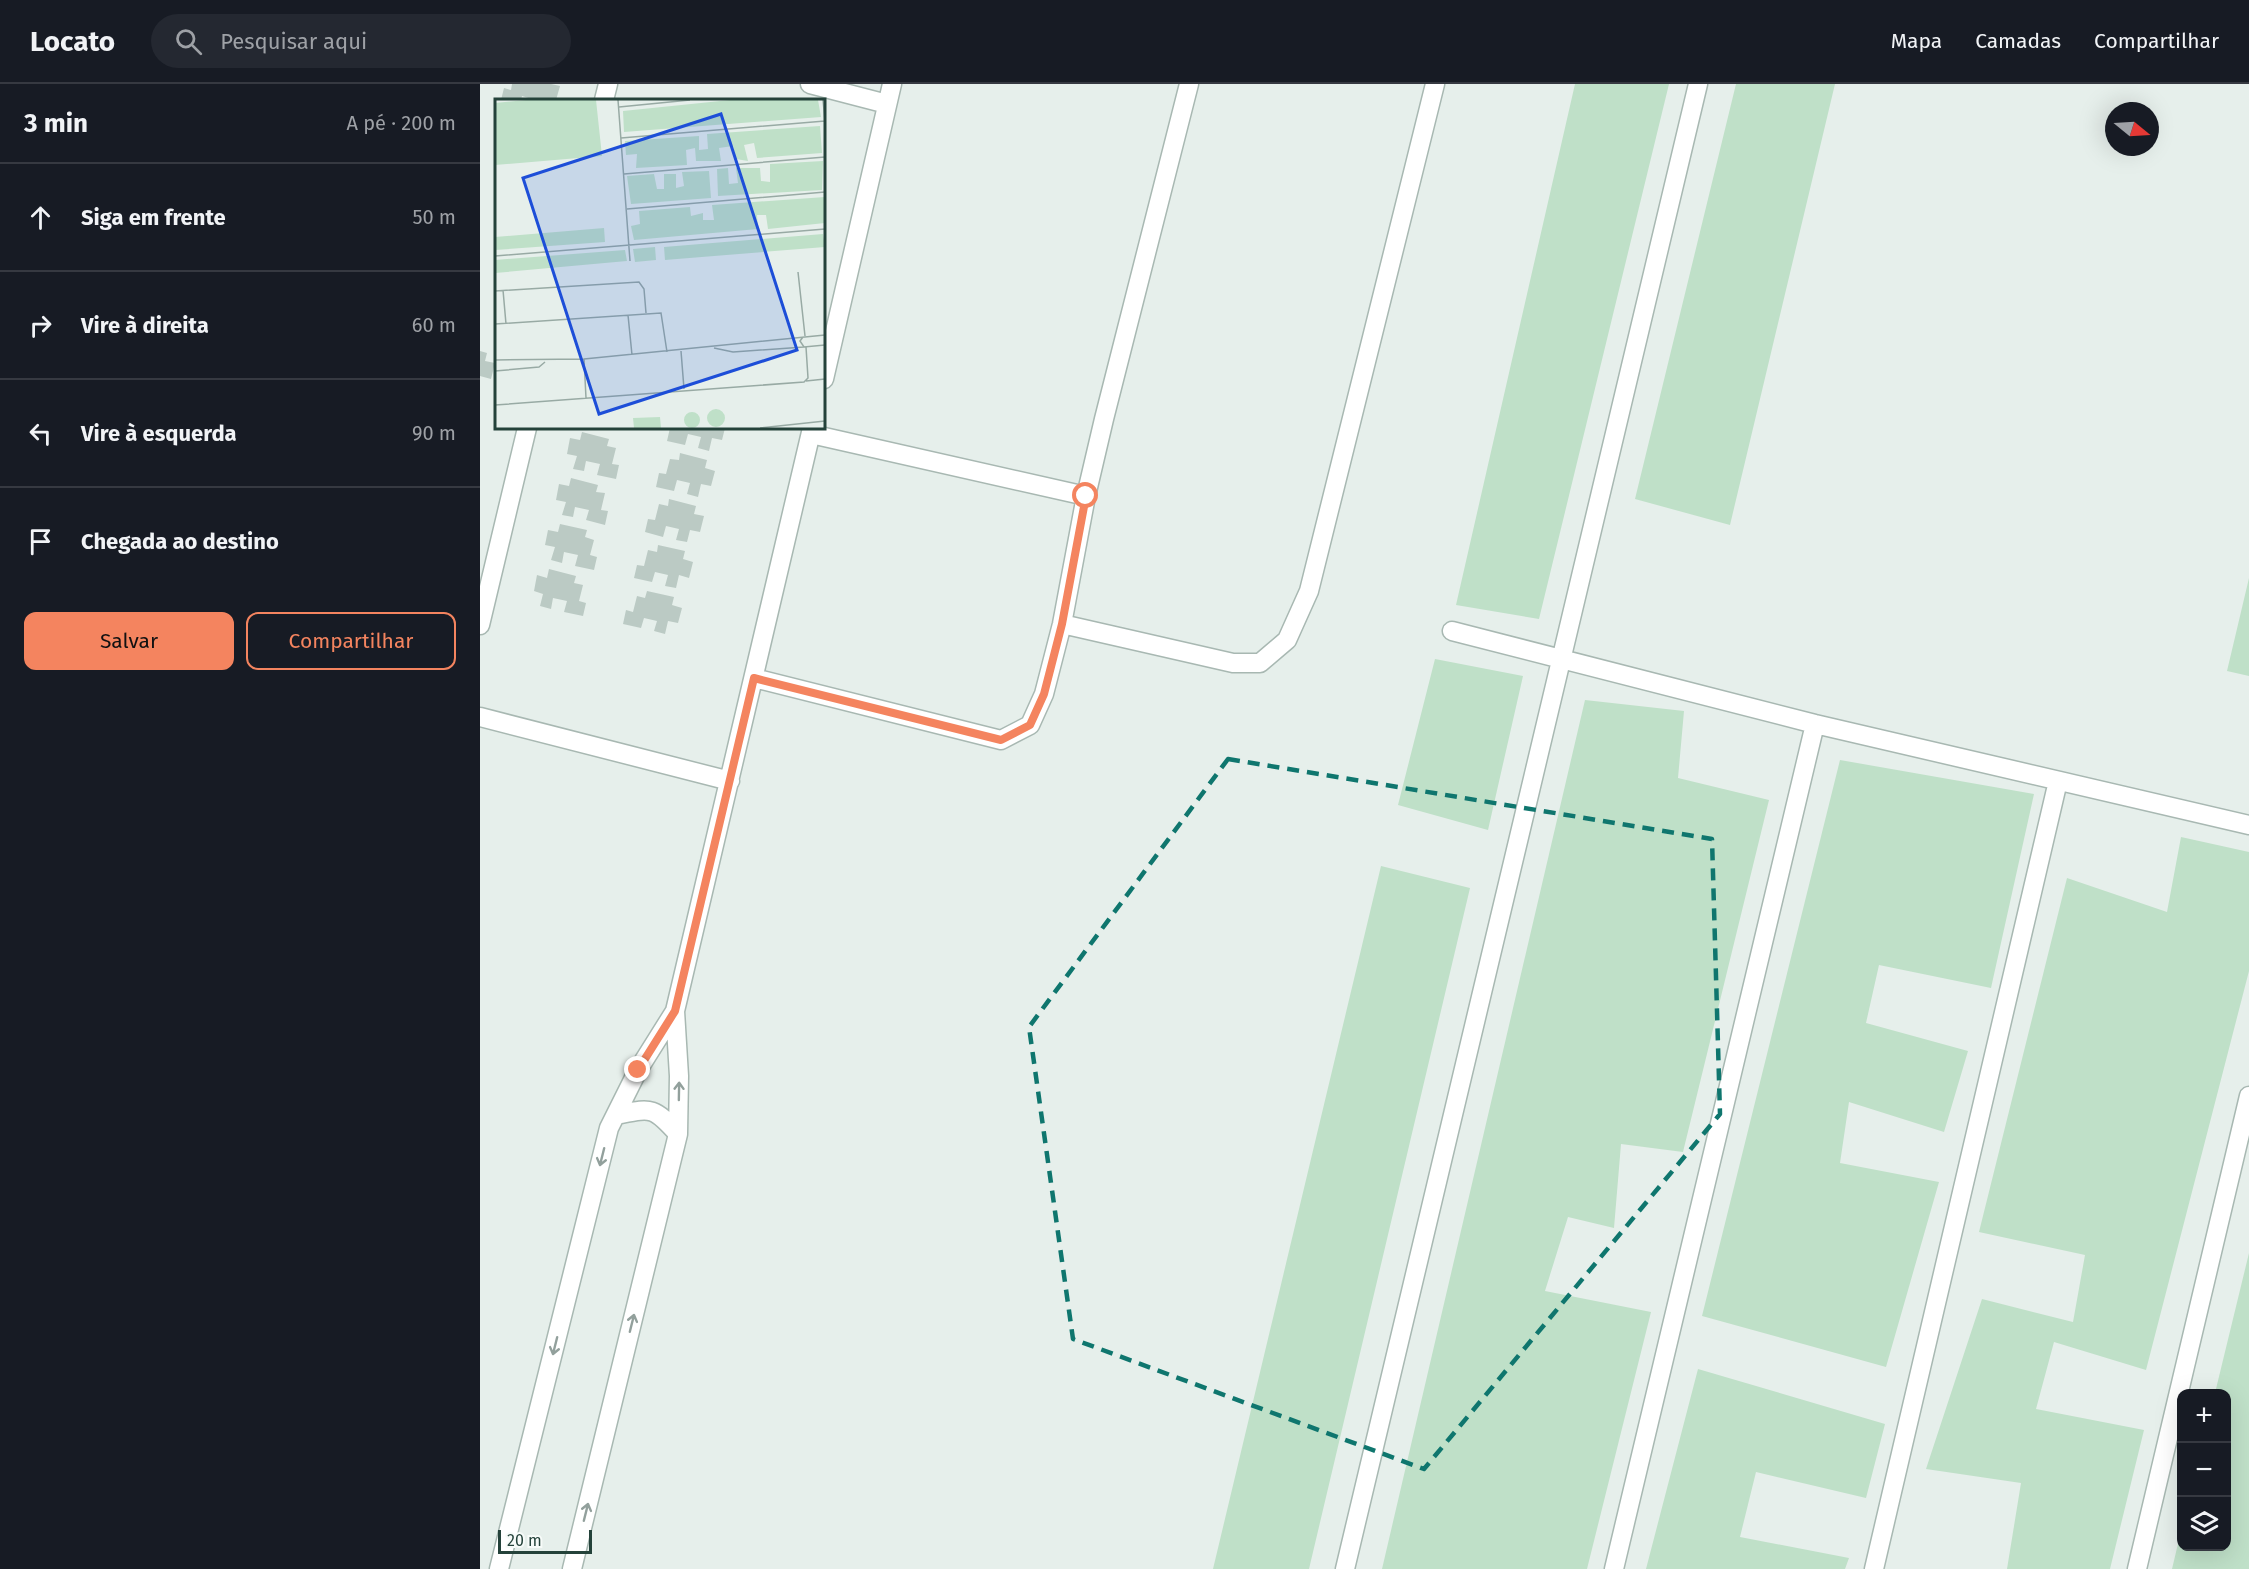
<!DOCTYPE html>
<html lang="pt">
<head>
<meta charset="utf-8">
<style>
  :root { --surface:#171b24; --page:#242831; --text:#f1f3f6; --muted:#9ea1a6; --line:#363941; --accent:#f4845f }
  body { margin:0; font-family:"Fira Sans",sans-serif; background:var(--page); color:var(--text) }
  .controls { position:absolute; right:18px; bottom:18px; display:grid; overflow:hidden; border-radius:12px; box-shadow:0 6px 24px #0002 }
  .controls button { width:54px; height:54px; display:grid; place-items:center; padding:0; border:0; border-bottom:2px solid var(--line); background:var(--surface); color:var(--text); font:30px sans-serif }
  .compass { position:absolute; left:1625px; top:18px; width:54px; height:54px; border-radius:50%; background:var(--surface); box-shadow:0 6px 24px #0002; rotate:108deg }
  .scale { position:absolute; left:18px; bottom:15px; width:94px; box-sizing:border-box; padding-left:6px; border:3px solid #24423a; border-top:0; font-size:16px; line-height:21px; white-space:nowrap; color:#24423a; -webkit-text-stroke:4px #f7fbf9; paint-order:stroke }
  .stop { position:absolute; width:18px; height:18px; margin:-14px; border:4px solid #f4845f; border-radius:50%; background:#fff }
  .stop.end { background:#f4845f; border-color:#fff; box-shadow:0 2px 6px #0008 }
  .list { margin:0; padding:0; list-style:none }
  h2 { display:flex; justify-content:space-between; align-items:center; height:78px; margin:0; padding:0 24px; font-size:26px }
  h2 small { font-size:20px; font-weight:400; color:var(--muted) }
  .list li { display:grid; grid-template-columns:39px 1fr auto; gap:18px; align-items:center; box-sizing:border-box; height:108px; padding:0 24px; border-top:2px solid var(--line) }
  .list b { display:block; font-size:22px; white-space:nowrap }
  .list em { font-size:20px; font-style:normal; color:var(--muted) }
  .actions { display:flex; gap:12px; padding:18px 24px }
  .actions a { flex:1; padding:14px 0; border:2px solid var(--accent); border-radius:12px; text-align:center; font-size:21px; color:var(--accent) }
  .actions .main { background:var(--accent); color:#111 }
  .icon { flex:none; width:33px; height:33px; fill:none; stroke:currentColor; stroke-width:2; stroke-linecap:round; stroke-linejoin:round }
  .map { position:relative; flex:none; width:1769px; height:1485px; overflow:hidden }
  header { display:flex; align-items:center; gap:36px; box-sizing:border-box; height:84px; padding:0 30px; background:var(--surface); border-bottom:2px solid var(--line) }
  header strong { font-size:28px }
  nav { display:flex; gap:33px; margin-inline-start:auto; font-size:21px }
  .search { width:420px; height:54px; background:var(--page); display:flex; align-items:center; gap:15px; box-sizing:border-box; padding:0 21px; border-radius:33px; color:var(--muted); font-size:22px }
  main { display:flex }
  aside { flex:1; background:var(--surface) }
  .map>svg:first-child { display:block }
  .green { fill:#bfe0c8 }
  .building { fill:#bbcac4 }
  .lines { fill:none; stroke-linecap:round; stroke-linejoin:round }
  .street-casing { stroke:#a8b8b2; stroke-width:21 }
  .street { stroke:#fff; stroke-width:18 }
  .oneway { stroke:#92a09c }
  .route { stroke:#f4845f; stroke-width:8 }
  .marked { fill:none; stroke:#0f766e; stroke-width:4.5; stroke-dasharray:12 8; stroke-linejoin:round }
  .inset-road { fill:none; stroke:#98aaa4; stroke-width:1.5 }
  .view { fill:#1d4ed8; fill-opacity:0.15; stroke:#1d4ed8; stroke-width:3 }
  .inset-edge { fill:none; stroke:#24423a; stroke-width:3 }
</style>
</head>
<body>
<header>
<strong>Locato</strong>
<div class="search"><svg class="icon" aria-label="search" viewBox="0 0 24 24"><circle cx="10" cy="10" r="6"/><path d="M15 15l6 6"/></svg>Pesquisar aqui</div>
<nav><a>Mapa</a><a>Camadas</a><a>Compartilhar</a></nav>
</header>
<main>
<aside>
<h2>3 min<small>A pé · 200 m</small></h2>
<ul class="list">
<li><svg class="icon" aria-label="ahead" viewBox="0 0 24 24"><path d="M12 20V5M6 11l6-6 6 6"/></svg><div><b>Siga em frente</b></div><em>50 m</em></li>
<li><svg class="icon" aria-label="right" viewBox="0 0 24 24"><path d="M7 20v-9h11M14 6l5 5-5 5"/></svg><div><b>Vire à direita</b></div><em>60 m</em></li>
<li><svg class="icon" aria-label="left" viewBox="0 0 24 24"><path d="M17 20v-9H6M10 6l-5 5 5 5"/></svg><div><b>Vire à esquerda</b></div><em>90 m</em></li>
<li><svg class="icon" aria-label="arrive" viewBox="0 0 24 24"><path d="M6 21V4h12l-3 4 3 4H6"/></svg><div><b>Chegada ao destino</b></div></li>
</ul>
<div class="actions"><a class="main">Salvar</a><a>Compartilhar</a></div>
</aside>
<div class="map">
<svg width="1769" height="1485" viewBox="0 0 1769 1485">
  <rect width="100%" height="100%" fill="#e6efeb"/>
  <path class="green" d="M1095,0h94l-130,535 -83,-14z
    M1256,0h99l-105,441 -95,-26z
    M1769,494v98l-22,-5z
    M955,575l88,17 -35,154 -90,-25z
    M1105,616l99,11 -6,67 91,22 -86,352 -62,-8 -7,84 -46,-11 -23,74 106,21 -64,257h-205z
    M1360,676l194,34 -43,194 -112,-23 -13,58 102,28 -24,81 -95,-30 -9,61 99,19 -53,185 -184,-51z
    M1701,753l68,15v119l-103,399 -92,-28 -18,67 108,21 -34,139h-103l14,-86 -95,-14 56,-170 91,23 12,-67 -106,-23 88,-354 100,34z
    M901,782l89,22 -161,681h-96z
    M1769,1169v316h-77l9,-38 1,15h44v-152l-11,-1z
    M1218,1285l187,55 -19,74 -110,-26 -16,65 109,21 -4,11h-199z"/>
  <path class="building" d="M32,0h39l9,2 -4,14h-21l-13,-4 -1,4h-20l3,-12 7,2z
    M0,267l7,2 -2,8 10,2 -4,16 -11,-3z
    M190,344l7,1 48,-1 -3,12 -10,-2 -3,13 -11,-3 3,-11 -13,-3 -3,11 -18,-4z
    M102,348l27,7 -2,7 9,2 -4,16 7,1 -3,14 -19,-4 3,-11 -14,-3 -2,10 -11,-2 4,-13 -10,-2 3,-16 10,2z
    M200,369l27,7 -2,8 10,3 -4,15 -10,-2 -3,13 -11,-3 3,-11 -13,-3 -3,11 -18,-4 3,-14 7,1 4,-15 9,1z
    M91,394l27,7 -2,7 9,1 -4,17 7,1 -3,14 -19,-5 3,-10 -14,-3 -2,10 -11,-2 4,-13 -10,-2 3,-16 10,2z
    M189,415l27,7 -2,8 10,2 -4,16 -10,-2 -3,12 -11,-2 3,-11 -13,-3 -3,11 -18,-5 3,-13 7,1 4,-16 9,2z
    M80,440l27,6 -2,7 9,3 -4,15 7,2 -3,13 -19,-4 3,-11 -14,-3 -2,11 -11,-3 4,-13 -10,-2 3,-15 10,2z
    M178,461l27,6 -2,8 10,3 -4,16 -10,-3 -3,13 -11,-2 3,-11 -13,-3 -3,10 -18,-4 3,-13 7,1 4,-16 9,2z
    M69,485l27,7 -2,7 9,2 -4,16 7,2 -3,13 -19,-4 3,-11 -14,-3 -2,11 -11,-3 3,-12 -9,-3 3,-16 10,3z
    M167,507l27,6 -2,8 10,3 -4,15 -10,-2 -3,13 -11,-3 3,-10 -13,-3 -3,10 -18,-4 3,-14 7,2 4,-16 8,2z"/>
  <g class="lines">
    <g class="street-casing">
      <path id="street" d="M330,0l77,20
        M124,16l4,-16
        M344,295l68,-295
        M331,350l275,62
        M582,540l171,39h27l27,-23 22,-49 126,-507
        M0,541l47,-197
        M972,547l363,93 434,101
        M274,594l247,62 29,-15 14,-31 18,-70 24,-128 18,-77 85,-335
        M0,633l250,64
        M136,1031c36,-7 37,-9 62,19
        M19,1485l110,-441 29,-58 37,-59
        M92,1485l106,-435 1,-58 -4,-65 137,-583
        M865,1485l353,-1485
        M1134,1485l201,-845
        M1394,1485l184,-788
        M1657,1485l112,-473"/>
    </g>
    <use href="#street" class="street"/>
  </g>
  <defs><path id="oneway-shaft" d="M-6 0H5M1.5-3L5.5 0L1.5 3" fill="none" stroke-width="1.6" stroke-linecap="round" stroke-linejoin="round" transform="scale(1.5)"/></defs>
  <g class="oneway">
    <use href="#oneway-shaft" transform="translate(199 1007) rotate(-89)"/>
    <use href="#oneway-shaft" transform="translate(122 1073) rotate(104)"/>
    <use href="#oneway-shaft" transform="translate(152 1239) rotate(-76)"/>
    <use href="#oneway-shaft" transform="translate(75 1262) rotate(104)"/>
    <use href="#oneway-shaft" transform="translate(106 1428) rotate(-76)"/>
  </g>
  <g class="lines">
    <path class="route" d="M158,986l37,-59 79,-333 247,62 29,-15 14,-31 18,-70 24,-128"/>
  </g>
  <path class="marked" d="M748,675l484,80 8,275 -296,355 -351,-130 -44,-312z"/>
  <g transform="translate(15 15)">
    <rect width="330" height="330" fill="#e6efeb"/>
    <path d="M31,1h70l6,56 -107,9v-62zM235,1h88l3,17 -197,15 -1,-21zM325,27l2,27 -65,5 -3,-15 -10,2 4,16 -12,-2 -3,-13 -14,2 2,13h-25l-1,-13 -9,2 1,15 -51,3 1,-14 -11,1 -1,-14 74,-5v14l9,-1 -1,-15zM328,62l-1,29 -104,6 -1,-27 11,-1 1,16 9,-1 -2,-15h24l1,13 9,1v-18zM214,72l2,27 -80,6 -4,-28 27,-2 3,15h7v-15h12v14l8,-2 -2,-14zM330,98v26l-57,6 -2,-14h-9l1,14 -124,11 -3,-14 9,-2 -1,-13 51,-4 1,9 12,-3v7h11l-2,-15zM109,129l1,14 -110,8v-13zM328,135l2,13 -160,13 -1,-13zM160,148l1,13 -21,2 -2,-13zM130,151l2,11 -132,12v-13zM212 319a9 9 0 1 1 18 0a9 9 0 1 1-18 0ZM189 321a8 8 0 1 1 16 0a8 8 0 1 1-16 0ZM165,318l1,11h-27l-1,-10z" fill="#bfe0c8"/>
    <path class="inset-road" d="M123,1l12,161M328,1l2,21M124,8l71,-7M126,39l204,-17M129,75l201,-17M132,110l198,-17M0,157l330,-27M303,173l7,64M8,191l3,34M0,192l144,-9 5,7 2,24M133,216l4,40M0,225l166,-11 6,39M308,238l-3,4 4,6 21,-2M219,249l19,4 71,-5M186,252l3,38M89,260l2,39M0,261l89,-1 241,-24M0,272l44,-4 6,-5M311,282l19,-2M0,306l309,-23 4,-4 -2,-31M265,329l65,-7"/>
    <path class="view" d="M226,15l76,236 -198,64 -76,-236z"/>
    <rect width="330" height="330" class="inset-edge"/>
  </g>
</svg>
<div class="controls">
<button>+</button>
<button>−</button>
<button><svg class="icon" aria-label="layers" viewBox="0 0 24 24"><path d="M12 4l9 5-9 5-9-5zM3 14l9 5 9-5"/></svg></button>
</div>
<svg class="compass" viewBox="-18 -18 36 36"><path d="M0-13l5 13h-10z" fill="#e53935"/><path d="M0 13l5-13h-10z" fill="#9ea1a6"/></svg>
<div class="scale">20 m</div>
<div class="stop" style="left:606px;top:412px"></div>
<div class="stop end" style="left:158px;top:986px"></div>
</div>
</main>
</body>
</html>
